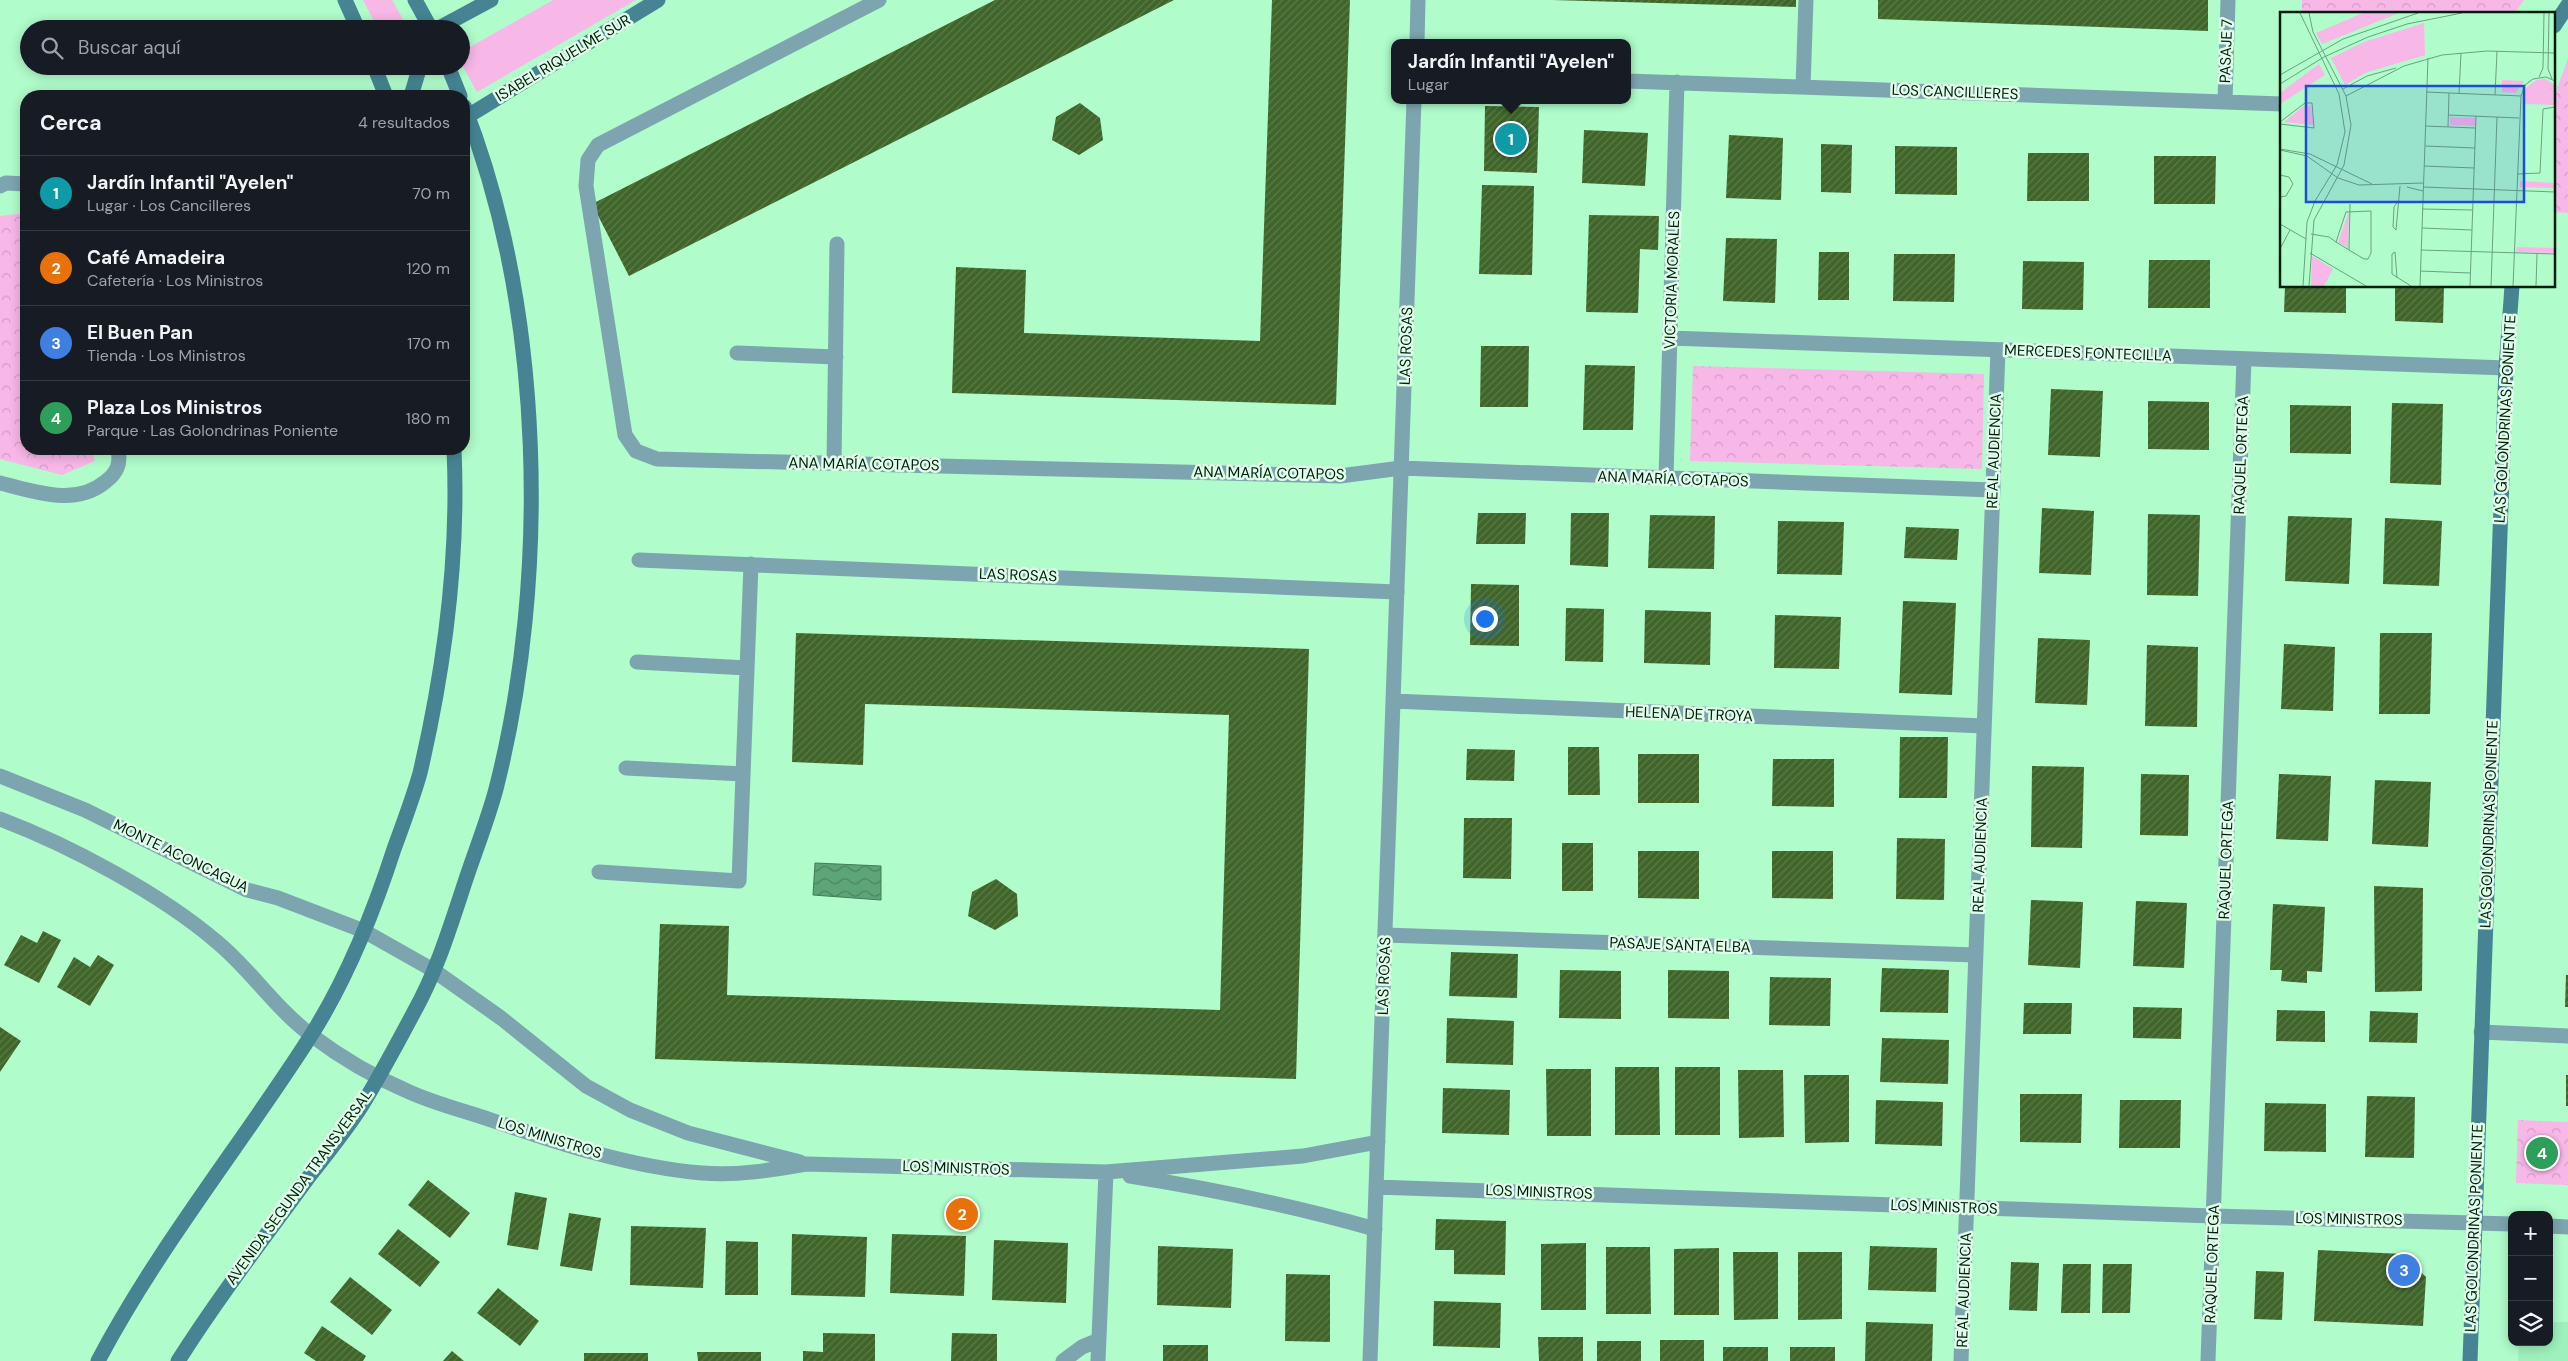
<!DOCTYPE html>
<html lang="es">
<head>
<meta charset="utf-8">
<style>
  :root { --surface:#171b24; --page:#20242c; --text:#f1f3f6; --muted:#9ea1a6; --line:#363941; --accent:#2563eb }
  body { margin:0; font-family:"DM Sans",sans-serif; background:var(--page); color:var(--text) }
  .controls { position:absolute; right:15px; bottom:15px; display:grid; overflow:hidden; border-radius:10px; box-shadow:0 2px 12px #0003 }
  .controls button { width:45px; height:45px; display:grid; place-items:center; padding:0; border:0; border-bottom:1px solid var(--line); background:var(--surface); color:var(--text); font:25px sans-serif }
  .you { position:absolute; left:1484px; top:618px; width:18px; height:18px; margin:-12px; border:4px solid #fff; border-radius:50%; background:#1a73e8; box-shadow:0 0 0 8px #1a73e833 }
  .badge { display:grid; place-items:center; width:32px; height:32px; border-radius:50%; background:var(--accent); color:#fff; font-size:16px; font-weight:700 }
  .pin { position:absolute; translate:-50% -50%; border:2px solid #fff; box-shadow:0 1px 5px #0006 }
  .popup { position:absolute; left:1391px; top:39px; width:240px; height:65px; box-sizing:border-box; display:grid; place-content:center; border-radius:10px; background:var(--surface); filter:drop-shadow(0 1px 4px #0005); font-size:16px; white-space:nowrap; color:var(--muted) }
  .popup b { font-size:19px; color:var(--text) }
  .popup::after { content:''; position:absolute; left:50%; top:100%; margin-left:-10px; border:10px solid transparent; border-top-color:var(--surface) }
  .list { margin:0; padding:0; list-style:none }
  h2 { display:flex; justify-content:space-between; align-items:center; height:65px; margin:0; padding:0 20px; font-size:21px }
  h2 small { font-size:16px; font-weight:400; color:var(--muted) }
  .list li { display:grid; grid-template-columns:32px 1fr auto; gap:15px; align-items:center; box-sizing:border-box; height:75px; padding:0 20px; border-top:1px solid var(--line) }
  .list b { display:block; font-size:19px; white-space:nowrap }
  .list p { margin:0; font-size:16px; white-space:nowrap; color:var(--muted) }
  .list em { font-size:16px; font-style:normal; color:var(--muted) }
  .icon { flex:none; width:28px; height:28px; fill:none; stroke:currentColor; stroke-width:2; stroke-linecap:round; stroke-linejoin:round }
  .map { position:relative; flex:none; width:2568px; height:1361px; overflow:hidden }
  .search { position:absolute; background:var(--surface); box-shadow:0 2px 12px #0003; left:20px; top:20px; width:450px; height:55px; display:flex; align-items:center; gap:12px; box-sizing:border-box; padding:0 18px; border-radius:28px; color:var(--muted); font-size:19px }
  .panel { position:absolute; background:var(--surface); box-shadow:0 2px 12px #0003; left:20px; top:90px; width:450px; height:365px; border-radius:20px }
  .map>svg:first-child { display:block }
  .built { fill:#9ef1bc }
  .grass { fill:#f7b7e7 }
  .park { fill:url(#park-crowns) }
  .water { fill:url(#water-waves); stroke:#407c58 }
  .building { fill:url(#building-hatch) }
  .lines { fill:none; stroke-linecap:round; stroke-linejoin:round }
  .lane { stroke:#7da5af; stroke-width:15 }
  .street { stroke:#7da5af; stroke-width:15 }
  .secondary { stroke:#468493; stroke-width:15 }
  .labels { text-anchor:middle; dominant-baseline:central; stroke-width:5; stroke-linejoin:round; paint-order:stroke }
  .street-label { font-size:15px; fill:#001e0d; stroke:#e0fde9 }
  .inset-road { fill:none; stroke:#6aa37f; stroke-width:1 }
  .view { fill:#1d4ed8; fill-opacity:0.15; stroke:#1d4ed8; stroke-width:2.5 }
  .inset-edge { fill:none; stroke:#001e0d; stroke-width:2.5 }
</style>
</head>
<body>
<div class="map">
<svg width="2568" height="1361" viewBox="0 0 2568 1361">
  <defs>
    <pattern id="park-crowns" width="20" height="18" patternUnits="userSpaceOnUse" patternTransform="scale(1.25)"><rect width="20" height="18" fill="#f7b7e7"/><path d="M2 6a3 3 0 1 1 6 0M12 15a3 3 0 1 1 6 0" fill="none" stroke="#d29dc5"/></pattern>
    <pattern id="water-waves" width="16" height="10" patternUnits="userSpaceOnUse" patternTransform="scale(1.25)"><rect width="16" height="10" fill="#5ca578"/><path d="M0 5q4-4 8 0t8 0" fill="none" stroke="#4a8661"/></pattern>
    <pattern id="building-hatch" width="6" height="6" patternUnits="userSpaceOnUse" patternTransform="scale(1.25)"><rect width="6" height="6" fill="#3f6529"/><path d="M-1 1l2-2M0 6l6-6M5 7l2-2" fill="none" stroke="#5c7b4c"/></pattern>
  </defs>
  <rect width="100%" height="100%" fill="#b0fccb"/>
  <path class="built" d="M2549,1322h19v39h-50l1,-19h30z"/>
  <path class="grass" d="M363,0h29l12,21 -12,8h-14z
    M553,0h83l-159,92 -16,-29v-11z"/>
  <path class="park" d="M2302,0h222l-10,14h-212z
    M2568,59v154l-14,-1v-116z
    M26,213v236h66l3,12 -33,14 -62,-16v-243z
    M1693,366l291,8 -2,95 -292,-8z
    M2518,1120l50,2v63l-52,-2z"/>
  <path class="water" d="M815,863l66,3v34l-68,-5z"/>
  <path class="building" d="M995,0h179l-545,276 -37,-72z
    M1272,0h78l-14,405 -384,-12 4,-126 70,3 -2,63 236,8z
    M1552,0h244v7z
    M1878,0h330v31l-330,-12z
    M1080,103l20,15 3,22 -24,15 -27,-15 4,-23z
    M1485,106l54,1 -2,66 -53,-2z
    M1584,130l64,3 -3,53 -63,-3z
    M1729,135l54,3 -2,62 -55,-2z
    M1821,144l31,1 -1,48 -30,-1z
    M1895,146l62,1v48l-62,-1z
    M2028,153h61v48h-62z
    M2154,156h62l-1,48h-61z
    M1482,185l52,1 -2,89 -53,-1z
    M1589,215l70,1 -1,34 -18,-1 -2,64 -52,-1z
    M1726,238l51,1 -2,64 -52,-2z
    M1819,252h30v48h-31z
    M1894,254h61l-1,48 -61,-1z
    M2149,260h61v48h-62z
    M2023,261l61,1 -1,48 -61,-1z
    M2285,286h61v27l-62,-1z
    M2395,286h49l-1,37 -48,-2z
    M1481,346h48l-1,61h-48z
    M1585,365l50,1 -2,64h-50z
    M2051,389l52,2 -3,66 -52,-2z
    M2148,401l61,1v48l-61,-1z
    M2392,403l51,1 -2,81 -51,-2z
    M2290,405l61,1v48l-61,-1z
    M2042,508l52,3 -3,64 -52,-2z
    M1478,513h48l-1,31h-49z
    M1571,513h38l-1,54 -38,-2z
    M2148,514l52,1 -2,81 -51,-1z
    M1650,515l65,1 -1,53 -66,-1z
    M2288,516l64,2 -3,66 -64,-3z
    M2385,518l57,3 -3,65 -56,-2z
    M1778,521l66,1 -2,53 -65,-1z
    M1906,527l53,2 -2,31 -53,-2z
    M1471,584l48,1v61l-49,-1z
    M1903,601l53,2 -4,92 -53,-2z
    M1566,608l38,1 -1,53 -38,-1z
    M1645,610l66,2 -1,53 -66,-2z
    M1775,615l66,2 -2,52 -65,-1z
    M796,633l513,16 -13,430 -641,-20 5,-135 69,2 -2,69 493,15 9,-295 -364,-11 -2,61 -71,-3z
    M2380,633h52l-2,81h-51z
    M2038,638l52,2 -3,65 -52,-2z
    M2284,644l51,3 -2,64 -52,-2z
    M2147,645l51,2 -1,80 -52,-1z
    M1900,737h48l-1,61h-48z
    M1568,747h31l1,48h-32z
    M1467,749l48,1 -1,31 -48,-1z
    M1638,754h61v49h-61z
    M1773,759h61v48l-62,-1z
    M2032,766l52,1 -2,81 -51,-1z
    M2141,774l48,1 -1,61 -48,-1z
    M2279,774l52,2 -3,65 -52,-2z
    M2375,780l56,2 -3,65 -56,-3z
    M1464,818h48l-1,61 -48,-1z
    M1897,838l48,1 -1,61 -48,-1z
    M1562,843h31v48h-31z
    M1638,851h61v48l-61,-1z
    M1772,851h61v48l-61,-1z
    M996,879l21,15 1,22 -23,14 -27,-14 4,-24z
    M2374,886l49,2 -1,103 -47,1z
    M2031,900l52,2 -3,66 -52,-3z
    M2136,901l51,2 -3,65 -51,-2z
    M2273,904l52,3 -3,65 -15,-1v12l-26,-2 1,-11h-12z
    M43,931l18,9 -22,43 -35,-18 17,-30 16,8z
    M1451,952l67,2 -1,44 -68,-2z
    M98,955l16,10 -24,41 -33,-19 17,-30 16,10z
    M1882,968l67,2 -1,43 -68,-1z
    M1560,970l61,1v48l-62,-1z
    M1668,970l61,1v48l-61,-1z
    M2566,975h2v32h-3z
    M1770,977l61,1 -1,48 -61,-1z
    M2024,1003h48l-1,31h-48z
    M2133,1007l49,1 -1,31 -48,-1z
    M2277,1010l48,1v31l-49,-1z
    M2370,1011l48,2 -1,30 -48,-1z
    M1447,1018l67,3 -1,44 -67,-2z
    M0,1027l21,14 -21,31z
    M1882,1038l67,2 -1,44 -68,-2z
    M1615,1067h44l1,68h-45z
    M1675,1067h45v68h-45z
    M1546,1069h45v67h-44z
    M1738,1070h45l1,67 -45,1z
    M1804,1075h45v67l-44,1z
    M2566,1075h2v31h-2z
    M1443,1088l67,2 -1,45 -67,-2z
    M2020,1094h62l-1,49 -61,-1z
    M2367,1096l48,1 -1,61 -49,-1z
    M1876,1100l67,2 -1,44 -67,-2z
    M2120,1100h61l-1,48h-61z
    M2265,1103l61,1v48l-62,-1z
    M428,1180l42,33 -20,25 -42,-33z
    M515,1192l32,6 -9,52 -31,-5z
    M569,1213l32,5 -9,53 -32,-5z
    M1436,1219l70,2 -1,54 -51,-1v-24h-19z
    M631,1226l75,2 -3,60 -73,-3z
    M398,1229l42,33 -20,25 -42,-33z
    M792,1234l75,3 -2,60 -74,-2z
    M892,1234l74,2 -2,60 -74,-3z
    M994,1240l74,3 -2,60 -74,-3z
    M726,1241l32,1v53h-33z
    M1586,1243v67h-45v-66z
    M1158,1246l75,3 -2,59 -74,-3z
    M1870,1246l67,2 -1,44 -68,-2z
    M1606,1247h44l1,67h-45z
    M1719,1248v67h-45v-66z
    M2318,1250l85,4 23,23 -3,49 -109,-5z
    M1733,1252h45v67l-44,1z
    M1798,1252h44v67l-44,1z
    M2011,1262l28,1 -2,48 -28,-1z
    M2063,1264h28l-1,49h-29z
    M2103,1264h29l-2,49h-28z
    M2256,1271l28,1 -2,48 -28,-1z
    M1286,1274l44,1v67l-45,-1z
    M350,1277l42,33 -20,25 -42,-33z
    M498,1288l41,33 -19,25 -43,-33z
    M1434,1301l67,2 -1,45 -67,-2z
    M1866,1322l67,2 -1,37h-67z
    M322,1326l44,30 -3,5h-47l-12,-8z
    M823,1333l52,1v27h-72v-10l20,1z
    M952,1333l45,1v27h-46z
    M1538,1337h45v24h-44z
    M1660,1340h44v21h-44z
    M1597,1341h44v20h-44z
    M1163,1345h45v16h-45z
    M1723,1347h45v14h-45z
    M1790,1347h45v14h-45z
    M452,1351l12,10h-21z
    M697,1352h64v9h-63z
    M584,1353h64v8h-64z"/>
  <g class="lines">
    <path class="lane" d="M879,0l-281,145 -10,15 -2,26 39,249 11,16 21,8 683,17 61,-8
      M737,353l99,4
      M834,463l3,-219
      M639,560l758,32
      M637,662l110,6
      M626,768l117,6
      M599,872l140,9 12,-317"/>
    <path class="street" d="M1417,43l1,-43
      M1627,81l655,23
      M1803,87l3,-87
      M2225,102l3,-102
      M0,186l6,-3 20,1
      M1670,338l836,30
      M1401,468l592,22
      M1666,478l11,-396
      M0,483c34,8 75,24 105,-1 12,-9 16,-18 13,-33
      M1393,701l591,25
      M0,776l85,34 162,80 31,8 86,33 69,39 68,48 85,68 44,24 58,23 112,29
      M0,819c69,26 161,75 217,123 34,28 57,65 94,93 28,21 61,41 94,55 27,13 57,20 86,30 67,23 139,47 211,53 35,3 70,-3 104,-9l300,8 197,-16 75,-14
      M1385,935l591,20
      M2481,1032l87,4
      M1130,1176c82,13 164,30 245,53
      M1376,1187l837,29 299,8
      M2549,1226l19,1
      M1063,1361l19,-14 17,-7
      M1098,1361l8,-189
      M1370,1361l44,-1261
      M1961,1361l37,-1011
      M2208,1361l36,-1002"/>
    <path class="secondary" d="M345,0l13,29
      M415,0l16,29
      M2554,26l14,-21
      M437,29l54,-29
      M374,66l12,30
      M448,66l12,30
      M411,96l9,-30
      M468,116l190,-116
      M98,1361c60,-114 143,-216 212,-324 37,-58 63,-123 84,-188 9,-25 19,-51 26,-76 25,-107 39,-215 34,-324
      M178,1361c40,-63 86,-123 130,-183 18,-23 37,-46 53,-71 19,-31 36,-63 53,-95 23,-41 37,-88 52,-133 10,-30 22,-60 30,-90 54,-212 48,-479 -32,-683
      M2470,1361l36,-993 6,-82"/>
  </g>
  <g class="labels">
    <g class="street-label">
      <text transform="translate(2226 51) rotate(-88)">PASAJE 7</text>
      <text transform="translate(563 58) rotate(-31)">ISABEL RIQUELME SUR</text>
      <text transform="translate(1955 92) rotate(2)">LOS CANCILLERES</text>
      <text transform="translate(1672 280) rotate(-88)">VICTORIA MORALES</text>
      <text transform="translate(1406 346) rotate(-88)">LAS ROSAS</text>
      <text transform="translate(2088 353) rotate(2)">MERCEDES FONTECILLA</text>
      <text transform="translate(2505 419) rotate(-87)">LAS GOLONDRINAS PONIENTE</text>
      <text transform="translate(1994 451) rotate(-88)">REAL AUDIENCIA</text>
      <text transform="translate(2241 455) rotate(-88)">RAQUEL ORTEGA</text>
      <text transform="translate(864 464) rotate(1)">ANA MARÍA COTAPOS</text>
      <text transform="translate(1269 473) rotate(1)">ANA MARÍA COTAPOS</text>
      <text transform="translate(1673 479) rotate(2)">ANA MARÍA COTAPOS</text>
      <text transform="translate(1018 575) rotate(2)">LAS ROSAS</text>
      <text transform="translate(1689 714) rotate(2)">HELENA DE TROYA</text>
      <text transform="translate(2489 824) rotate(-88)">LAS GOLONDRINAS PONIENTE</text>
      <text transform="translate(1980 855) rotate(-88)">REAL AUDIENCIA</text>
      <text transform="translate(181 856) rotate(26)">MONTE ACONCAGUA</text>
      <text transform="translate(2226 860) rotate(-88)">RAQUEL ORTEGA</text>
      <text transform="translate(1680 945) rotate(2)">PASAJE SANTA ELBA</text>
      <text transform="translate(1384 976) rotate(-88)">LAS ROSAS</text>
      <text transform="translate(550 1138) rotate(17)">LOS MINISTROS</text>
      <text transform="translate(956 1168) rotate(2)">LOS MINISTROS</text>
      <text transform="translate(299 1187) rotate(-54)">AVENIDA SEGUNDA TRANSVERSAL</text>
      <text transform="translate(1539 1192) rotate(2)">LOS MINISTROS</text>
      <text transform="translate(1944 1207) rotate(2)">LOS MINISTROS</text>
      <text transform="translate(2349 1219) rotate(1)">LOS MINISTROS</text>
      <text transform="translate(2474 1228) rotate(-88)">LAS GOLONDRINAS PONIENTE</text>
      <text transform="translate(2212 1264) rotate(-88)">RAQUEL ORTEGA</text>
      <text transform="translate(1964 1290) rotate(-88)">REAL AUDIENCIA</text>
    </g>
  </g>
  <g transform="translate(2280 12)">
    <rect width="275" height="275" fill="#b0fccb"/>
    <path d="M83,1h36l-77,31 -6,-11zM144,11l1,32 -60,18 -20,12 -14,-27 33,-16zM39,52l6,11 -45,29v-11z" fill="#f7b7e7"/>
    <path d="M265,67l10,6v20l-32,-1 3,-16 10,-8zM222,68l22,1 -8,12 -14,-1zM25,93l6,1 3,19 -30,-3zM170,105l25,1v8l-25,-1zM240,169l35,2v5l-35,-1zM69,200l-1,36 -10,-6zM237,235l38,1v5l-39,-1zM32,244l21,13 -9,17h-13z" fill="#f7b7e7"/>
    <path class="inset-road" d="M20,1l39,81 6,38 -8,33 -22,36 -8,21 -4,64M269,1l-1,56 4,10M0,63l63,-36 75,-26M259,65l4,-9 1,-55M0,72l44,-27 44,-20 39,-13 55,-11M63,77l24,-13 29,-8M146,80l95,4M179,82l2,-41M215,83l2,-44M66,84l58,-30 38,-11 45,-4 68,2M168,103l71,3M0,110l25,-19h7l2,25 -34,-4M145,114l50,2M168,115l1,-34M145,134l50,2M0,137l30,5 62,30M0,138l27,6 31,22 21,7 64,-2M144,154l50,2M237,162l23,-1 3,-64 12,-2M0,163l9,2 4,7 -7,12 -6,1M127,175l16,4M143,175l132,5M142,197l51,1M0,212l26,15M142,216l50,2M116,218l4,-44M116,218l-3,-3 1,-20 5,-7M31,222l18,3 7,5 13,8 15,9h4l3,-6v-42l-25,1 -10,30M0,237l10,-19M69,238l1,-46M141,238l134,4M115,240l-3,2v20l19,12M115,240l2,26M30,241l56,33M140,259l50,2M29,274l5,-66 30,-55 7,-40 -5,-29 -33,-64 -4,-19M140,274l8,-228M190,274l6,-170M211,274l6,-169M233,274l8,-190 4,-11 8,-6 13,-2 9,4M256,274l1,-32"/>
    <path class="view" d="M26,74h218v116h-218z"/>
    <rect width="275" height="275" class="inset-edge"/>
  </g>
</svg>
<div class="controls">
<button>+</button>
<button>−</button>
<button><svg class="icon" aria-label="layers" viewBox="0 0 24 24"><path d="M12 4l9 5-9 5-9-5zM3 14l9 5 9-5"/></svg></button>
</div>
<div class="you"></div>
<div class="pin badge" style="left:1511px;top:139px;background:#0f9aa8">1</div>
<div class="popup"><b>Jardín Infantil &quot;Ayelen&quot;</b>Lugar</div>
<div class="pin badge" style="left:962px;top:1214px;background:#e8710a">2</div>
<div class="pin badge" style="left:2404px;top:1270px;background:#3f7fe0">3</div>
<div class="pin badge" style="left:2542px;top:1153px;background:#2e9e5b">4</div>
<div class="search"><svg class="icon" aria-label="search" viewBox="0 0 24 24"><circle cx="10" cy="10" r="6"/><path d="M15 15l6 6"/></svg>Buscar aquí</div>
<section class="panel">
<h2>Cerca<small>4 resultados</small></h2>
<ul class="list">
<li><span class="badge" style="background:#0f9aa8">1</span><div><b>Jardín Infantil &quot;Ayelen&quot;</b><p>Lugar · Los Cancilleres</p></div><em>70 m</em></li>
<li><span class="badge" style="background:#e8710a">2</span><div><b>Café Amadeira</b><p>Cafetería · Los Ministros</p></div><em>120 m</em></li>
<li><span class="badge" style="background:#3f7fe0">3</span><div><b>El Buen Pan</b><p>Tienda · Los Ministros</p></div><em>170 m</em></li>
<li><span class="badge" style="background:#2e9e5b">4</span><div><b>Plaza Los Ministros</b><p>Parque · Las Golondrinas Poniente</p></div><em>180 m</em></li>
</ul>
</section>
</div>
</body>
</html>
